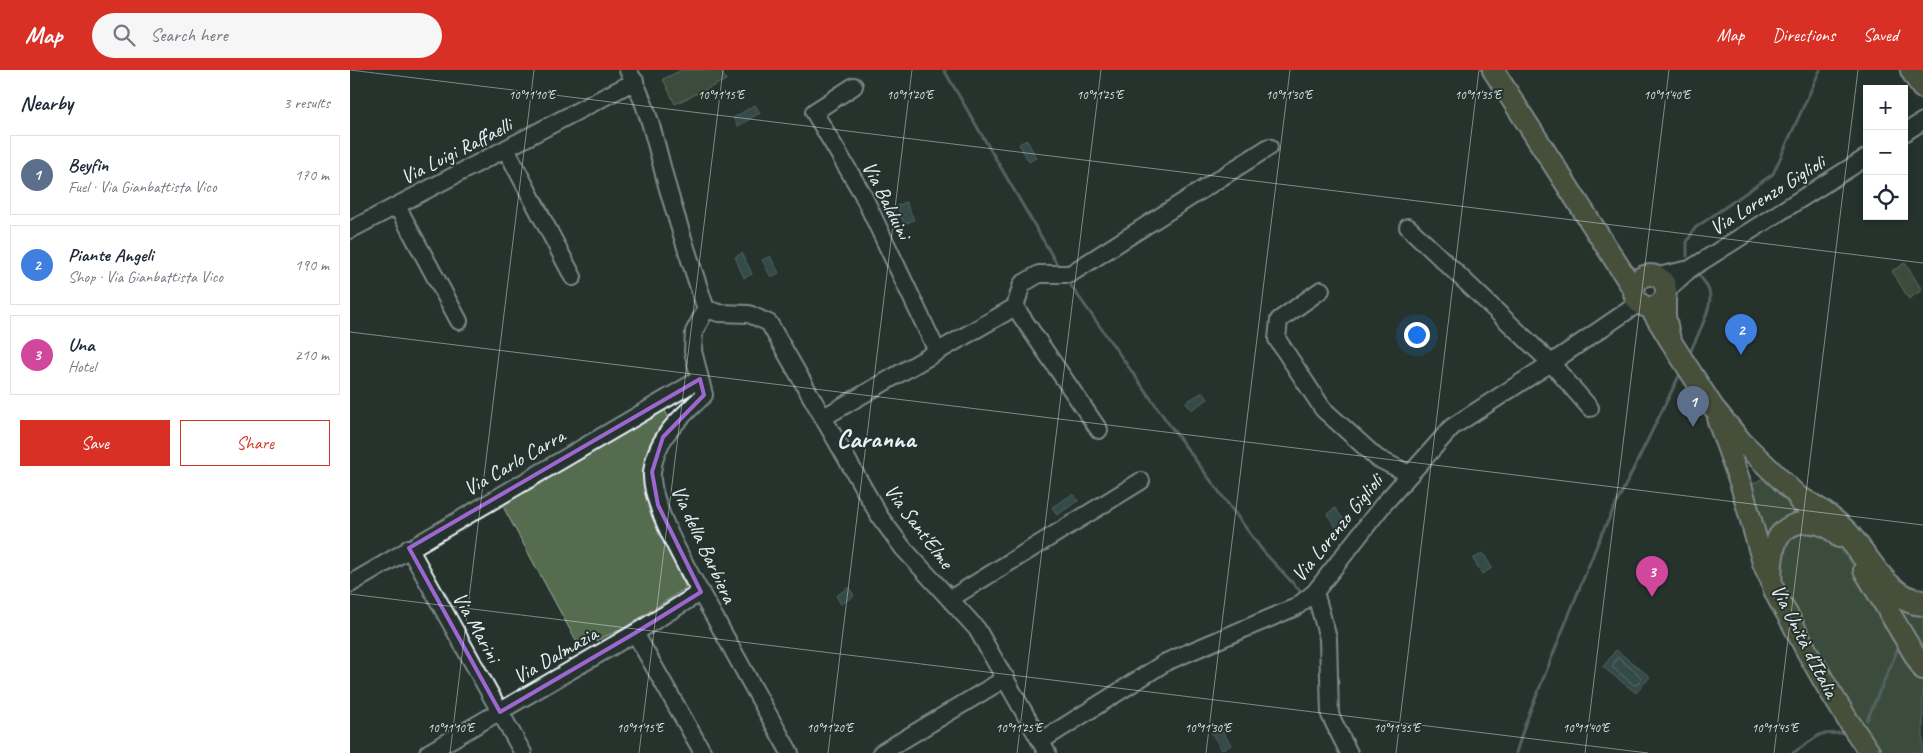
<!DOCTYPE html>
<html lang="en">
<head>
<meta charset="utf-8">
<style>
  :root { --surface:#fff; --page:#f6f6f7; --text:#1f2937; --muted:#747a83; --line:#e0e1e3; --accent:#d93025 }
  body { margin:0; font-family:Caveat,sans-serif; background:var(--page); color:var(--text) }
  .controls { position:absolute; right:15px; top:15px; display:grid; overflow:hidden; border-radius:0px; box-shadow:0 2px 8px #0003 }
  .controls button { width:45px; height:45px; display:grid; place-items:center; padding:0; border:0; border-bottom:1px solid var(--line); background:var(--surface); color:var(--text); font:25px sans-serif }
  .you { position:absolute; left:1066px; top:264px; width:18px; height:18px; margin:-12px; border:4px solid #fff; border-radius:50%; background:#1a73e8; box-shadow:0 0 0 8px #1a73e833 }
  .badge { display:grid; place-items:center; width:32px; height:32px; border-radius:50%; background:var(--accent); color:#fff; font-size:16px; font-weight:700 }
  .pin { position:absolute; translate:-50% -41px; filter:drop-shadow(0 1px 2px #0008) }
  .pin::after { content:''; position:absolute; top:26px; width:18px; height:15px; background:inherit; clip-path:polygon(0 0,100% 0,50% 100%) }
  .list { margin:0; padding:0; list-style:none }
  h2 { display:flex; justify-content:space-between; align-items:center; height:65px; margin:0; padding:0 20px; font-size:21px }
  h2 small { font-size:16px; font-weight:400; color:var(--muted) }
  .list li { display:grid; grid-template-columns:32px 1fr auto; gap:15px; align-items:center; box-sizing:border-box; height:80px; margin:0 10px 10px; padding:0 10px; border:1px solid var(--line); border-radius:0px }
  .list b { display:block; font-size:19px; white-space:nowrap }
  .list p { margin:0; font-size:16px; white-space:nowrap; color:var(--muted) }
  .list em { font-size:16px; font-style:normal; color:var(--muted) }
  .actions { display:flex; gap:10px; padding:15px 20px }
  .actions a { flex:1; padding:11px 0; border:1px solid var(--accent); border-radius:0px; text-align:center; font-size:18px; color:var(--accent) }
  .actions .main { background:var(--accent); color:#fff }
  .icon { flex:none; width:28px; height:28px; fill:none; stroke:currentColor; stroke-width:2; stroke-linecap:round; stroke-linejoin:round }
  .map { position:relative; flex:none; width:1573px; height:683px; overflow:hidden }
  header { display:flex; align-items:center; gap:30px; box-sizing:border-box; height:70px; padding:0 25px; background:var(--accent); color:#fff }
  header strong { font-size:24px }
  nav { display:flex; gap:28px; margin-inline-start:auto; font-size:18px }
  .search { width:350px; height:45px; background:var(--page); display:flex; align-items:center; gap:12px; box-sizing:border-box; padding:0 18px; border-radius:28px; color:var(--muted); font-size:19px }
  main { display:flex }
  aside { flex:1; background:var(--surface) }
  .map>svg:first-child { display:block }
  .green { fill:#576c50; stroke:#a0aea4 }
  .water { fill:#446869; stroke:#869fa2 }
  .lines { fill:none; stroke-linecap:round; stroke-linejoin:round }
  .shore { stroke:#a6babf; stroke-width:1 }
  .stream { stroke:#869fa2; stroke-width:3 }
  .minor-casing { stroke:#e8f1f8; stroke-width:20 }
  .major-casing { stroke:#e8f1f8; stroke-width:24 }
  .highway-casing { stroke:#e8f1f8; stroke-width:28 }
  .minor { stroke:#26332d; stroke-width:16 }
  .major { stroke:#6e714b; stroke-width:20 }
  .highway { stroke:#6e714b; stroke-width:24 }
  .marked { fill:none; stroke:#9c67d0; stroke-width:4; stroke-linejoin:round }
  .ticks { fill:none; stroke:#e8f1f8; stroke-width:1; stroke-opacity:0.45 }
  .labels { text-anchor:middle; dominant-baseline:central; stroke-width:4; stroke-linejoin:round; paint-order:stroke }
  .street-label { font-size:21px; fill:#e8f1f8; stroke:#26332d }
  .district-label { font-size:26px; font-weight:bold; fill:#e8f1f8; stroke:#26332d }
  .ticks-label { font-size:12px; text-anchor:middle; fill:#e8f1f8; stroke:#26332d; stroke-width:4; stroke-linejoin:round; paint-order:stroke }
</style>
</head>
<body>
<header>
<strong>Map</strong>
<div class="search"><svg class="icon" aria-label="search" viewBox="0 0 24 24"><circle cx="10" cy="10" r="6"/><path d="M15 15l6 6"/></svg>Search here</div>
<nav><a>Map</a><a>Directions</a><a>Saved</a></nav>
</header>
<main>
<aside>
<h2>Nearby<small>3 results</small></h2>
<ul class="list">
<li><span class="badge" style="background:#5c6f8a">1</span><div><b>Beyfin</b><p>Fuel · Via Gianbattista Vico</p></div><em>170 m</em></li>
<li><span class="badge" style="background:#3f7fe0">2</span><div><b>Piante Angeli</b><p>Shop · Via Gianbattista Vico</p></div><em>190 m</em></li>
<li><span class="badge" style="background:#d1479c">3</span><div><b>Una</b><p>Hotel</p></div><em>210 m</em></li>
</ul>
<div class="actions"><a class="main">Save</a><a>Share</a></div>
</aside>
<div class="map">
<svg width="1573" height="683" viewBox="0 0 1573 683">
  <rect width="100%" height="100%" fill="#26332d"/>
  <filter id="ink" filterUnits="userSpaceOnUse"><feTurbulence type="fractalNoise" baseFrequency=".02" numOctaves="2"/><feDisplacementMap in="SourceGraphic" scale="10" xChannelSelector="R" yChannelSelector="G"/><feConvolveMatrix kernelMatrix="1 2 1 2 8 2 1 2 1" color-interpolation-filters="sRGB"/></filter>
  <g filter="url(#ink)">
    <path class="green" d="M332,0h39l5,10 -51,24 -12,-25z
      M1555,193l17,27 -13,9 -17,-28z
      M313,337l6,11 -19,25 -7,29 7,41 36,75 -62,40 -44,20 -79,-145z
      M1419,407l39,43 -39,36 -20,-70 14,-8z
      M1447,459l32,5 41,55 53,90v74h-47l-15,-21 -79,-148 -2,-14 2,-29z
      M1556,542l17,3v48l-23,-50z"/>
    <path class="water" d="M405,35l5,8 -22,13 -5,-8z
      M677,70l9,18 -7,4 -10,-18z
      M556,132l8,18 -10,4 -7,-18z
      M392,183l10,21 -8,4 -9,-21z
      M420,186l9,17 -8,4 -9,-17z
      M853,322l5,7 -17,11 -5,-8z
      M723,424l5,7 -21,14 -5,-8z
      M985,438l11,15 -9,6 -10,-15z
      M1133,483l9,15 -10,6 -9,-15z
      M499,517l5,9 -13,8 -5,-8z
      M1266,580l34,27 -14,16 -33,-26z
      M870,657l11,18 -9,5 -11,-18z"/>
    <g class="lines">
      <path class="shore" d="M1269,588l22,19v2l-4,6h-3l-22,-18 4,-8z"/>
      <path class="stream" d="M594,0l113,194
        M1337,186v-14l8,-14 78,-54 47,-104
        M717,210l104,147 92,124 39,42
        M1339,285c6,-15 22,-44 21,-59 -1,-9 -6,-15 -11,-21
        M1517,650l31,-71
        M1166,683l9,-29 76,-189 79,-161
        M1443,683l28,-19 21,-1"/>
      <g class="minor-casing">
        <path id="minor" d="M278,0c20,34 28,74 38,112 12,42 26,85 40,127l-12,23 -1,19 11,44c-24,24 -48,41 -52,77 -3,37 49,120 68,155 23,42 46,84 70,126
          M504,16l-40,26 48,81 75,158
          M1554,63l19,-12
          M156,79l67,128
          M47,136l62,115
          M1058,157l143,136 39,45
          M0,160l285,-149
          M1308,206l27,-6
          M971,220l-42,30 -2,19 46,70 54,49 32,16
          M1317,220l23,-21 177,-112
          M665,237l84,123
          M356,239l13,4 30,1 20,9 111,194 23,31 74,81 70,124
          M474,347l191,-110 7,-23 17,-10h31l199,-127
          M59,478l114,205
          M0,514l350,-205
          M965,522l13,46 2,77 19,38
          M600,529l191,-118
          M285,563l68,120
          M691,671l125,-79 130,-55 19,-15 67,-86 70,-79 99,-64 88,-60
          M78,683l207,-120 66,-41
          M531,683l125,-75"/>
      </g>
      <g class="major-casing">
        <path id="major" d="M1143,0l141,220
          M1284 221a16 16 0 1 1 32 0a16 16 0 1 1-32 0Z
          M1300,237l20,33 -5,-24v-18
          M1320,270l43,67 28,34 72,70
          M1368,351l23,64 22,78 6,13
          M1489,467c-14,-17 -45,-21 -60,-1 -6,9 -9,37 -7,48 3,12 12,24 18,35 23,46 50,91 80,134
          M1514,500l59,99"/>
      </g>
      <g class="highway-casing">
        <path id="highway" d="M1563,0l10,16
          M1451,430c17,9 31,19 44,32 23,24 41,68 78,71"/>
      </g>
      <use href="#minor" class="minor"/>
      <use href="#major" class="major"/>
      <use href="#highway" class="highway"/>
    </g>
  </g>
  <path d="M0 0H1573V683H0ZM350,309l4,16 -41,42 -11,35 6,33 43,87 -66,41 -135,79 -91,-164z" fill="#26332d" fill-opacity=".55" fill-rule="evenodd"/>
  <path class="marked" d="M350,309l4,16 -41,42 -11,35 6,33 43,87 -66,41 -135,79 -91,-164z"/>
  <path class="ticks" d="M0,0l1573,193M0,262l1573,193M0,524l1298,159M100,683l84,-683M289,683l84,-683M478,683l84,-683M667,683l84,-683M856,683l84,-683M1046,683l83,-683M1235,683l84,-683M1424,683l84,-683"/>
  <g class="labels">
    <g class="street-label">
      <text transform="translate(106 81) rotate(-27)">Via Luigi Raffaelli</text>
      <text transform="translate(1417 125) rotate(-32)">Via Lorenzo Giglioli</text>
      <text transform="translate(537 130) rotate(63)">Via Balduini</text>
      <text transform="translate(164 392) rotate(-30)">Via Carlo Carra</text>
      <text transform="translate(569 456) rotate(53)">Via Sant'Elme</text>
      <text transform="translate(987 458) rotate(-51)">Via Lorenzo Giglioli</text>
      <text transform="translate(354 474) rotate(65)">Via della Barbiera</text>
      <text transform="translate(127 557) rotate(61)">Via Marini</text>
      <text transform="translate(1455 571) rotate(63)">Via Unità d'Italia</text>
      <text transform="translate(205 585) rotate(-30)">Via Dalmazia</text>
    </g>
    <g class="district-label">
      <text x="526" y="368">Caranna</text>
    </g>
  </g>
  <g class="ticks-label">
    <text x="182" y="29">10°11'10"E</text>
    <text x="371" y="29">10°11'15"E</text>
    <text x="560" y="29">10°11'20"E</text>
    <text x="750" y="29">10°11'25"E</text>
    <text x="939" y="29">10°11'30"E</text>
    <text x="1128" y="29">10°11'35"E</text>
    <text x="1317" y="29">10°11'40"E</text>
    <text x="101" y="662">10°11'10"E</text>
    <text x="290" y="662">10°11'15"E</text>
    <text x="480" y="662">10°11'20"E</text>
    <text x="669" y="662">10°11'25"E</text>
    <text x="858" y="662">10°11'30"E</text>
    <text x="1047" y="662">10°11'35"E</text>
    <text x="1236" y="662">10°11'40"E</text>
    <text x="1425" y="662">10°11'45"E</text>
  </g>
</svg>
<div class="controls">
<button>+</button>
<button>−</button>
<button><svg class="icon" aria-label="locate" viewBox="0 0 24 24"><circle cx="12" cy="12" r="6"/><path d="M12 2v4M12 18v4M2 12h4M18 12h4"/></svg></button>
</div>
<div class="you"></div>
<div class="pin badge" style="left:1343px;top:357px;background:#5c6f8a">1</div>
<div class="pin badge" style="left:1391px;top:285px;background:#3f7fe0">2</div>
<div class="pin badge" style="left:1302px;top:527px;background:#d1479c">3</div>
</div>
</main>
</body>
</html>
